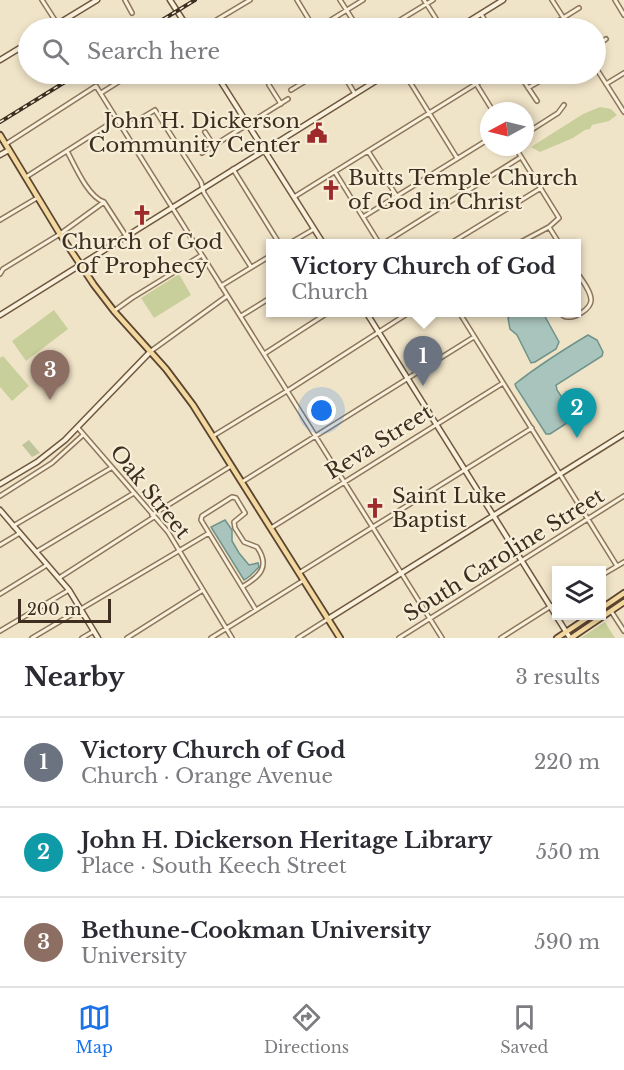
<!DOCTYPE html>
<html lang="en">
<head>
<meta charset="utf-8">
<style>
  :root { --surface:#fff; --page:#f2f2f3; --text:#2b2b33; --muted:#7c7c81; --line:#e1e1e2; --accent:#1a73e8 }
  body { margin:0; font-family:"Libre Baskerville",serif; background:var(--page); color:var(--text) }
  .controls { position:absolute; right:18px; bottom:18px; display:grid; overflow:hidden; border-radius:0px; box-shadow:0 3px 9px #0003 }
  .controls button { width:54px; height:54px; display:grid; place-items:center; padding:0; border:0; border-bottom:2px solid var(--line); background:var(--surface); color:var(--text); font:30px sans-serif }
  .compass { position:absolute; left:480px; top:102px; width:54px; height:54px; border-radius:50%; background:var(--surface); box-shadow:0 3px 9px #0003; rotate:263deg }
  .scale { position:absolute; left:18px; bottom:15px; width:93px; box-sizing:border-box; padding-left:6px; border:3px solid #3d2e20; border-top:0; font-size:16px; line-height:21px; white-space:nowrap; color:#3d2e20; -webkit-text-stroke:4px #f7eed8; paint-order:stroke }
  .you { position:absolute; left:322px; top:411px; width:21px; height:21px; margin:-15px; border:4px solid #fff; border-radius:50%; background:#1a73e8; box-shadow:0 0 0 9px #1a73e833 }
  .badge { display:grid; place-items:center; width:39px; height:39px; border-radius:50%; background:var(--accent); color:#fff; font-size:20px; font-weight:700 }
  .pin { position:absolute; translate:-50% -50px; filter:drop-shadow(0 2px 3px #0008) }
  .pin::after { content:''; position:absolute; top:32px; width:21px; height:18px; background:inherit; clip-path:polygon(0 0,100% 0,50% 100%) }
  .popup { position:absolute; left:266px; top:239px; width:315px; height:78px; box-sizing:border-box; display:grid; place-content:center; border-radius:0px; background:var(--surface); filter:drop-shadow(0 2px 4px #0005); font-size:20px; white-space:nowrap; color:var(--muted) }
  .popup b { font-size:22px; color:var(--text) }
  .popup::after { content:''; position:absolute; left:50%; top:100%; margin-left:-12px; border:12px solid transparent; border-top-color:var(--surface) }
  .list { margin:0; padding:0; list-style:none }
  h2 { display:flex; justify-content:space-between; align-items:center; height:78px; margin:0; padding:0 24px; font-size:26px }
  h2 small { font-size:20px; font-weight:400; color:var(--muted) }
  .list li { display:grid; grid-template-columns:39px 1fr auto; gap:18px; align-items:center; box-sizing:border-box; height:90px; padding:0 24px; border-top:2px solid var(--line) }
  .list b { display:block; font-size:22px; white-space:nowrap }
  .list p { margin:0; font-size:20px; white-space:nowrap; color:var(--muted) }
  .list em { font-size:20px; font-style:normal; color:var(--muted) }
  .icon { flex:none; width:33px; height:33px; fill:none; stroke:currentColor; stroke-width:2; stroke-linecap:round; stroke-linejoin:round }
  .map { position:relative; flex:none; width:624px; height:638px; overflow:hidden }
  .search { position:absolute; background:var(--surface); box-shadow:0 3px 9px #0003; left:18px; right:18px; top:18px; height:66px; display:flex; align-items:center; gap:15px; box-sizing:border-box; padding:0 21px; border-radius:33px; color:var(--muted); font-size:22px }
  .sheet { height:348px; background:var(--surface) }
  nav { display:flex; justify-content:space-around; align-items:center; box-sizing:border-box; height:84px; border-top:2px solid var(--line); background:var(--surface); font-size:16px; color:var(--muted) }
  nav a { display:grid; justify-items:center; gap:3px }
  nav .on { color:var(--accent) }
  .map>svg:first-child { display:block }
  .green { fill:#c9cf9b }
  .cemetery { fill:#bfc49a }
  .water { fill:#a9c4bc; stroke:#6f938a; stroke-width:1.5 }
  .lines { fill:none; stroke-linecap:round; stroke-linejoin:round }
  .street-casing { stroke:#8d765c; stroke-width:6 }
  .secondary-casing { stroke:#6f573f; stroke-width:7 }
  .primary-casing { stroke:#5b4430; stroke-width:8 }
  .street { stroke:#faf1dc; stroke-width:3 }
  .secondary { stroke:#faf1dc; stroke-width:4 }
  .primary { stroke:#f3d9a0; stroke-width:4.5 }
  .rail-casing { stroke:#3d2e20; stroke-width:4 }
  .rail { stroke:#f7eed8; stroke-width:1.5; stroke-dasharray:4.5; stroke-linecap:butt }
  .labels { text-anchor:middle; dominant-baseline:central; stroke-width:4.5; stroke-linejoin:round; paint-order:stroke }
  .poi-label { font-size:21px; fill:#3d2e20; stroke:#f7eed8; text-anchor:start }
  .street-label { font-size:21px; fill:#3d2e20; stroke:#f7eed8 }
</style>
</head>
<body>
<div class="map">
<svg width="624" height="638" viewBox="0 0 624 638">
  <rect width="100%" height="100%" fill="#f0e4c8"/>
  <path class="green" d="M600,107l11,2 6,6 -8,6 -17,4 -2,4 -5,1 -12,8 -33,14 -9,-5 52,-33z
    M179,274l12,21 -37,23 -13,-20z
    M54,310l14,19 -42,32 -14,-20z
    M3,356l26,30 -17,15 -12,-14v-29z
    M605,622l10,16h-35l2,-1z"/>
  <path class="cemetery" d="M29,440l11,13 -8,4 -10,-12z"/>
  <path class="water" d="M513,313h30l16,29 -3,7 -21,13 -4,1 -14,-28 -7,-6 -2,-11z
    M588,335l9,5 6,12 -1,4 -46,29 1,5 16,24v5l-23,15h-4l-30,-47 -1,-3c24,-19 48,-34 73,-49z
    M225,520l7,10v11l7,12 10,12 9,-2 1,4 -9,9 -6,4 -33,-53z"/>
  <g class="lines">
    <g class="street-casing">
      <path id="street" d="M42,0l18,28
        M125,0l7,13
        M297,0l17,28
        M340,0l18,28
        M424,0l18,28
        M552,0l18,28
        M615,0l9,15
        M481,14l9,14
        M203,28l47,-28
        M305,28l7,-4
        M318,28l45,-28
        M387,28l46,-28
        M547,28l32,-20
        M596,46l10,-7
        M596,68l28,44
        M343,74l12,20
        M405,74l52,84
        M470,74l23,37
        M519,74l18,27
        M220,80l11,-6
        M606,84l18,-11
        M269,85l12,19
        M528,88l24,-14
        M291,90l26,-16
        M101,93l30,-19
        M123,129l32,-19 46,72 3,11 47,74
        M205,132l9,14
        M525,134l33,-21 6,-8
        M6,144l90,-58 346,552
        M515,147l44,71 -10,9 -30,16
        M67,151c8,15 21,46 37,51l22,34
        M368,151l28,44
        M202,153l86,-54
        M233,169l46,74
        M335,172l44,71
        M26,177l91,-58
        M294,197l198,-123
        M363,217l126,-78
        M0,220l37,-22
        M549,227l10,16
        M290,243l24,-14
        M384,243l137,-86
        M451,243l90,-55
        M0,274l3,-5 57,-35 44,-32
        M221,286l49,-30
        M114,311l18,-13 70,-43
        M459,312l158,254
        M560,312c3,4 4,5 8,5 8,1 22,-8 23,-16 1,-9 -10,-22 -15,-30
        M241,316l29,-18
        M151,351l76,-55
        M264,354l65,-42
        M78,428l90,104 64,106
        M213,436l74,-45 123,-79
        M242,482l232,-145
        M0,496l52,-33 31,-28
        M152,515l79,-49
        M13,526l98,-58
        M271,528l232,-145
        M0,545l20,-12
        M36,552l98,-59
        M299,573l233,-145
        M602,575l22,-13
        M59,578l95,-61
        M242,587c17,-10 29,-20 15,-40l-13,-5 -9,-14 -1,-6 11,-9 -9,-15 -4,-1 -30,19 -1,4 55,90
        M0,594l47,-29
        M611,611l13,20
        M0,631l69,-41
        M32,638l177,-105
        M82,638l12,-7
        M127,638l76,-48
        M211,638l93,-58
        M298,638l30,-19
        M399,638l225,-142
        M501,638l55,-35"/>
    </g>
    <g class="secondary-casing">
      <path id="secondary" d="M170,0l18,28
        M51,28l46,-28
        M458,28l45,-28
        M0,60l28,-17
        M216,74l107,169
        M0,155l9,-5
        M366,312l204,326
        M0,315l387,-241
        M0,484l37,-22 28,-22 86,-89
        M0,510l69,80 29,48
        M328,619l296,-185"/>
    </g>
    <g class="primary-casing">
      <path id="primary" d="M0,135l60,99 34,51 20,26 52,58 27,36 147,233
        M602,608l22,-15
        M557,638l33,-22
        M571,638l53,-36"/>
    </g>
    <use href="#street" class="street"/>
    <use href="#secondary" class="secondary"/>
    <use href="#primary" class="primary"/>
    <g class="rail-casing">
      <path id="rail" d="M149,28l46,-28
        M0,122l78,-48"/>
    </g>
    <use href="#rail" class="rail"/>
  </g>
  <defs>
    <g id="civic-bare" transform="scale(1.62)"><path d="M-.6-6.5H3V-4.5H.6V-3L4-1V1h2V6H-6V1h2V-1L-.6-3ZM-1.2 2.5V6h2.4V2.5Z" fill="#9e2a2b" stroke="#f7eed8" stroke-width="2.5" paint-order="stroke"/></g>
    <g id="church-bare" transform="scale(1.62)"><path d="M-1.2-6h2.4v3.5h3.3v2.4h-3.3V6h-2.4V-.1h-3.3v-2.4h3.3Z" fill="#9e2a2b" stroke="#f7eed8" stroke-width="2.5" paint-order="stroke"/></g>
  </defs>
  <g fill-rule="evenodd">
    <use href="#civic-bare" x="317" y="133"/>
    <use href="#church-bare" x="331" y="190"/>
    <use href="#church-bare" x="142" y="215"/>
    <use href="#church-bare" x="375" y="508"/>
  </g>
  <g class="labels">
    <g class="poi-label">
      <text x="300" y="121" text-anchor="end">John H. Dickerson<tspan x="300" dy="24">Community Center</tspan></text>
      <text x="348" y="178">Butts Temple Church<tspan x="348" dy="24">of God in Christ</tspan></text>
      <text x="142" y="242" text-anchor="middle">Church of God<tspan x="142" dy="24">of Prophecy</tspan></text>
      <text x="392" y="496">Saint Luke<tspan x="392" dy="24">Baptist</tspan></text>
    </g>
    <g class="street-label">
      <text transform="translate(379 442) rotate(-32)">Reva Street</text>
      <text transform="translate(150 492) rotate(51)">Oak Street</text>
      <text transform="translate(504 555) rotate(-32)">South Caroline Street</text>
    </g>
  </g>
</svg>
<div class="controls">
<button><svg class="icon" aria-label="layers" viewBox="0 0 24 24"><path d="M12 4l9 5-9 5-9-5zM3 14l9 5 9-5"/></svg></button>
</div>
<svg class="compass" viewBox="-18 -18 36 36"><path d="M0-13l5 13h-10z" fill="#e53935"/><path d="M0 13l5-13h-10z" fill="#7c7c81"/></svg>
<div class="scale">200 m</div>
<div class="you"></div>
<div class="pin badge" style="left:423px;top:386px;background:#6b7280">1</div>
<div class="popup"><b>Victory Church of God</b>Church</div>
<div class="pin badge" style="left:577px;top:438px;background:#0f9aa8">2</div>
<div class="pin badge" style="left:50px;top:400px;background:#8d6e63">3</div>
<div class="search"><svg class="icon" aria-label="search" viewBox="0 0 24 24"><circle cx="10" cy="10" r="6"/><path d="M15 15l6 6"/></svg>Search here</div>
</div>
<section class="sheet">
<h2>Nearby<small>3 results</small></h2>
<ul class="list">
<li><span class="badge" style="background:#6b7280">1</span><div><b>Victory Church of God</b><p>Church · Orange Avenue</p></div><em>220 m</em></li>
<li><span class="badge" style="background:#0f9aa8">2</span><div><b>John H. Dickerson Heritage Library</b><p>Place · South Keech Street</p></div><em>550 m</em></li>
<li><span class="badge" style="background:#8d6e63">3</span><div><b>Bethune-Cookman University</b><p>University</p></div><em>590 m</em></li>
</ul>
</section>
<nav>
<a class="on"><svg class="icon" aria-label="map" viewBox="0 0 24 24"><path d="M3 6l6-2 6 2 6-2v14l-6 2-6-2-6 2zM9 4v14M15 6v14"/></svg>Map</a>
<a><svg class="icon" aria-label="directions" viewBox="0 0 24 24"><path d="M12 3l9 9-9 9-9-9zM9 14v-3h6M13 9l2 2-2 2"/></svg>Directions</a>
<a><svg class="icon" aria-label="saved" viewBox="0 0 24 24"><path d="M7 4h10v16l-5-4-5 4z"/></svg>Saved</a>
</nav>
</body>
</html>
